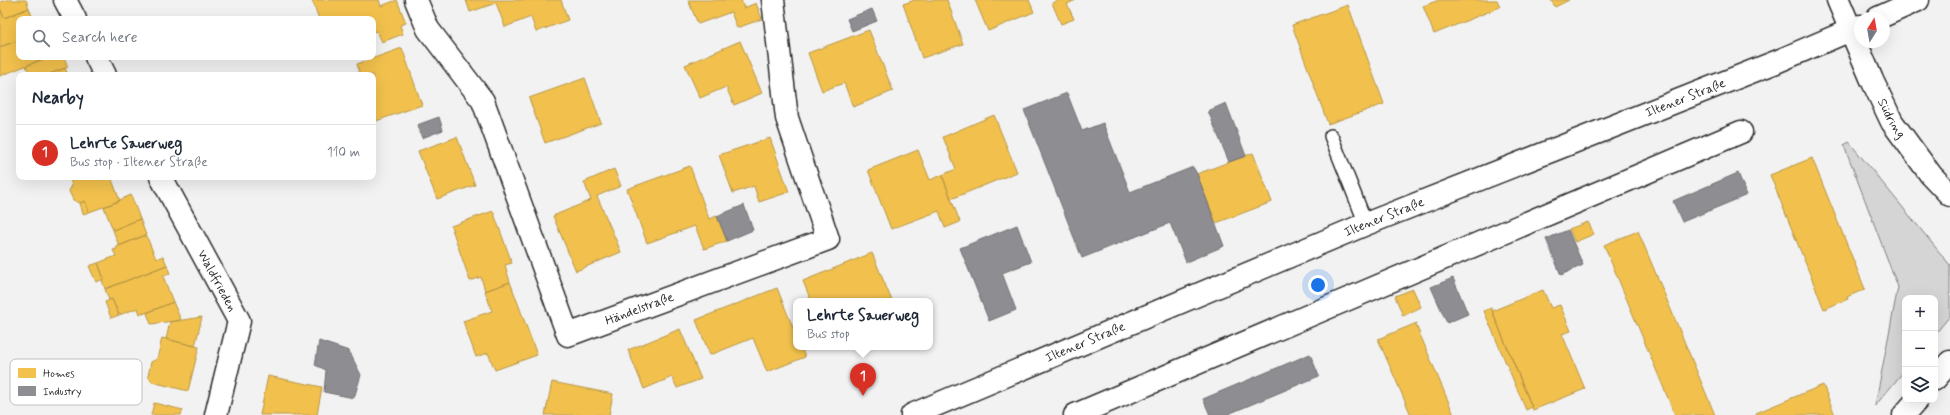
<!DOCTYPE html>
<html lang="en">
<head>
<meta charset="utf-8">
<style>
  :root { --surface:#fff; --page:#f2f2f3; --text:#1f2937; --muted:#747a83; --line:#e0e1e3; --accent:#d93025 }
  body { margin:0; font-family:Mynerve,sans-serif; background:var(--page); color:var(--text) }
  .controls { position:absolute; right:12px; bottom:12px; display:grid; overflow:hidden; border-radius:8px; box-shadow:0 4px 16px #0002 }
  .controls button { width:36px; height:36px; display:grid; place-items:center; padding:0; border:0; border-bottom:1px solid var(--line); background:var(--surface); color:var(--text); font:20px sans-serif }
  .compass { position:absolute; left:1854px; top:12px; width:36px; height:36px; border-radius:50%; background:var(--surface); box-shadow:0 4px 16px #0002; rotate:11deg }
  .you { position:absolute; left:1318px; top:285px; width:14px; height:14px; margin:-10px; border:3px solid #fff; border-radius:50%; background:#1a73e8; box-shadow:0 0 0 6px #1a73e833 }
  .badge { display:grid; place-items:center; width:26px; height:26px; border-radius:50%; background:var(--accent); color:#fff; font-size:13px; font-weight:700 }
  .pin { position:absolute; translate:-50% -33px; filter:drop-shadow(0 1px 2px #0008) }
  .pin::after { content:''; position:absolute; top:21px; width:14px; height:12px; background:inherit; clip-path:polygon(0 0,100% 0,50% 100%) }
  .popup { position:absolute; left:793px; top:298px; width:140px; height:52px; box-sizing:border-box; display:grid; place-content:center; border-radius:8px; background:var(--surface); filter:drop-shadow(0 1px 3px #0005); font-size:13px; white-space:nowrap; color:var(--muted) }
  .popup b { font-size:15px; color:var(--text) }
  .popup::after { content:''; position:absolute; left:50%; top:100%; margin-left:-8px; border:8px solid transparent; border-top-color:var(--surface) }
  .list { margin:0; padding:0; list-style:none }
  h2 { display:flex; justify-content:space-between; align-items:center; height:52px; margin:0; padding:0 16px; font-size:17px }
  h2 small { font-size:13px; font-weight:400; color:var(--muted) }
  .list li { display:grid; grid-template-columns:26px 1fr auto; gap:12px; align-items:center; box-sizing:border-box; height:56px; padding:0 16px; border-top:1px solid var(--line) }
  .list b { display:block; font-size:15px; white-space:nowrap }
  .list p { margin:0; font-size:13px; white-space:nowrap; color:var(--muted) }
  .list em { font-size:13px; font-style:normal; color:var(--muted) }
  .icon { flex:none; width:22px; height:22px; fill:none; stroke:currentColor; stroke-width:2; stroke-linecap:round; stroke-linejoin:round }
  .map { position:relative; flex:none; width:1950px; height:415px; overflow:hidden }
  .search { position:absolute; background:var(--surface); box-shadow:0 4px 16px #0002; left:16px; top:16px; width:360px; height:44px; display:flex; align-items:center; gap:10px; box-sizing:border-box; padding:0 14px; border-radius:8px; color:var(--muted); font-size:15px }
  .panel { position:absolute; background:var(--surface); box-shadow:0 4px 16px #0002; left:16px; top:72px; width:360px; height:108px; border-radius:8px }
  .map>svg:first-child { display:block }
  .green { fill:#d5d5d5; stroke:#808080 }
  .homes { fill:#f2c14e; stroke:#b69444 }
  .industry { fill:#8d8d92; stroke:#707073 }
  .lines { fill:none; stroke-linecap:round; stroke-linejoin:round }
  .service-casing { stroke:#2b2b2b; stroke-width:16 }
  .minor-casing { stroke:#2b2b2b; stroke-width:25 }
  .tertiary-casing { stroke:#2b2b2b; stroke-width:25 }
  .service { stroke:#fff; stroke-width:13 }
  .minor { stroke:#fff; stroke-width:22 }
  .tertiary { stroke:#fff; stroke-width:22 }
  .labels { text-anchor:middle; dominant-baseline:central; stroke-width:4; stroke-linejoin:round; paint-order:stroke }
  .street-label { font-size:13px; fill:#2b2b2b; stroke:#fff }
  .key { fill:#fff; stroke:#bfbfbf; stroke-width:1 }
  .key-label { font-size:11px; fill:#2b2b2b }
</style>
</head>
<body>
<div class="map">
<svg width="1950" height="415" viewBox="0 0 1950 415">
  <rect width="100%" height="100%" fill="#f2f2f2"/>
  <filter id="ink" filterUnits="userSpaceOnUse"><feTurbulence type="fractalNoise" baseFrequency=".025" numOctaves="2"/><feDisplacementMap in="SourceGraphic" scale="8" xChannelSelector="R" yChannelSelector="G"/><feConvolveMatrix kernelMatrix="1 2 1 2 8 2 1 2 1" color-interpolation-filters="sRGB"/></filter>
  <g filter="url(#ink)">
    <path class="green" d="M1849,142l101,123v51l-15,18v-36h-30v72l-30,36 23,-119 -54,-142z"/>
    <path class="homes" d="M6,0h20l3,8 -25,10 -4,-10v-6z
      M312,0h67l2,6 16,-6 9,23 -6,2 3,9 -21,8 -5,-11 -4,1v-13h-54z
      M466,0h95l7,20 -32,12 -5,-15 -26,10 -9,-24 -26,9z
      M688,0h53l3,8 12,-5 6,16 -25,9 -6,-16 -33,12z
      M915,0h32l16,44 -41,14 -19,-54z
      M975,0h54l5,12 -46,19z
      M1058,0h18l-9,4 7,15 -13,5 -9,-21z
      M1439,0h58l3,7 -66,27 -11,-28z
      M1551,0h18l-14,7z
      M1348,5l36,99 -56,20 -36,-99z
      M0,8l4,10 25,-10 4,11h-14v21l-19,7z
      M869,30l24,61 -40,16 -9,-24 -22,8 -14,-38z
      M19,40v17h29l-48,19v-29z
      M740,41l22,52 -28,12 -8,-18 -26,11 -15,-33z
      M402,48l20,57 -46,16 -3,-9v-37h-13l-3,-11z
      M48,57h16l4,10 -21,8h-17l-4,-9z
      M65,68l3,7h-21z
      M585,78l16,45 -56,20 -16,-45z
      M994,115l23,57 -66,27 -9,-24 14,-6 -13,-32z
      M457,137l18,48 -38,14 -19,-48z
      M770,138l19,54 -30,10 -5,-16 -21,7 -14,-38z
      M918,150l12,30 12,-5 18,47 -15,6 -6,-17 -48,18 -23,-59z
      M1253,153l19,49 -56,21 -19,-49z
      M1812,158l53,131 -18,8 1,2 -24,10 -54,-134z
      M690,166l19,53 8,-3 10,25 -23,8 -9,-23 -48,17 -20,-54z
      M614,169l7,17 -24,10 24,56 -45,19 -23,-55 38,-16 -7,-18z
      M69,177h42l9,24 -31,11 -4,-11 -5,2 -7,-3 -4,-9 3,-6z
      M131,195l9,24 -27,11 -9,-23z
      M85,201l4,11 -6,2 -3,-11z
      M493,211l19,52 -7,2 5,17 -25,9 -4,-14 -11,4 -19,-55z
      M140,219l6,16 -27,11 -6,-16z
      M1588,222l6,12 -19,8 -6,-13z
      M1638,231l77,184h-40l-71,-170z
      M146,235l10,24 7,-3 4,9 -62,24 -3,-9 2,-1 -6,-16 18,-7 -3,-6 4,-1 -1,-2z
      M872,253l20,48h-81l-8,-20z
      M98,263l6,16 -8,3 -7,-16z
      M167,265l3,9 -7,2 10,26 -30,12v-2l-3,2 -2,-6 -19,7 -7,-16 -3,1 -4,-11z
      M510,282l27,73 -42,15 -7,-17 -12,4 -13,-36 29,-10 -7,-20z
      M777,288l19,47v12h5l4,10 -38,15 -14,-34 -43,17 -14,-35z
      M1413,289l8,18 -18,9 -8,-20z
      M1543,290l8,18 9,-3 11,26 -9,3 23,55 -52,21 -41,-99z
      M112,299l7,16 -8,3 -6,-16z
      M173,302l8,18 -30,4 -4,-11z
      M1491,308l41,99 -6,3 -42,-99z
      M202,317l-7,29 -29,-7 4,-17z
      M1417,323l-1,2 38,90h-43l-33,-76z
      M680,329l21,50 -24,9 -5,-11 -28,12 -16,-39z
      M162,338l37,9 -11,44 -36,-9 -4,-6 3,-14 6,-3z
      M268,376l54,11 -5,28h-57z
      M552,382l61,12 -4,21h-64z
      M1823,385l12,30h-78l-1,-2z
      M154,403l29,7 -2,5h-30z"/>
    <path class="industry" d="M872,9l5,12 -25,10 -5,-12z
      M1067,93l15,38 21,-8 27,69 63,-25 4,7 27,72 -38,16 -16,-39 -88,35 -58,-148z
      M1226,103l20,53 -17,6 -21,-51z
      M439,117l4,13 -21,8 -5,-13z
      M1738,173l9,22 -65,27 -9,-21z
      M744,205l9,25 -26,11 -10,-25z
      M1017,225l14,37 -29,11 14,37 -27,11 -29,-73z
      M1568,230l15,35 -22,10 -15,-36z
      M1453,278l15,36 -21,9 -16,-36z
      M319,341l30,10 12,24 -7,23 -30,-6 2,-22 -11,-5z
      M1310,354l9,22 -93,39h-16l-7,-16z"/>
    <g class="lines">
      <g class="service-casing">
        <path id="service" d="M1331,136l35,88"/>
      </g>
      <g class="minor-casing">
        <g id="minor">
          <path d="M65,0l10,19"/>
          <path id="s1" d="M416,0l12,29 55,72 85,234 260,-96 -41,-121 -14,-118"/>
          <path d="M96,57l9,18"/>
          <path id="s2" d="M161,177l78,144 -23,94"/>
          <path d="M1935,379l15,-17"/>
          <path d="M1075,415l666,-283"/>
          <path d="M1904,415l13,-15"/>
        </g>
      </g>
      <g class="tertiary-casing">
        <g id="tertiary">
          <path id="s3" d="M1838,0l34,80 20,42 39,53 19,20"/>
          <path d="M1878,18l40,-18"/>
          <path id="s4" d="M912,415l454,-191 410,-162 84,-36"/>
        </g>
      </g>
      <use href="#service" class="service"/>
      <use href="#minor" class="minor"/>
      <use href="#tertiary" class="tertiary"/>
    </g>
  </g>
  <g class="labels">
    <g class="street-label">
      <text stroke="none"><textPath href="#s4" startOffset="836">Iltener Straße</textPath></text>
      <text stroke="none"><textPath href="#s3" startOffset="130">Südring</textPath></text>
      <text stroke="none"><textPath href="#s4" startOffset="512">Iltener Straße</textPath></text>
      <text stroke="none"><textPath href="#s2" startOffset="118">Waldfrieden</textPath></text>
      <text stroke="none"><textPath href="#s1" startOffset="447">Händelstraße</textPath></text>
      <text stroke="none"><textPath href="#s4" startOffset="188">Iltener Straße</textPath></text>
    </g>
  </g>
  <rect x="10" y="359" width="132" height="46" rx="6" class="key"/>
  <rect x="18" y="368" width="18" height="10" fill="#f2c14e"/>
  <rect x="18" y="386" width="18" height="10" fill="#8d8d92"/>
  <g class="key-label">
    <text x="43" y="377">Homes</text>
    <text x="43" y="395">Industry</text>
  </g>
</svg>
<div class="controls">
<button>+</button>
<button>−</button>
<button><svg class="icon" aria-label="layers" viewBox="0 0 24 24"><path d="M12 4l9 5-9 5-9-5zM3 14l9 5 9-5"/></svg></button>
</div>
<svg class="compass" viewBox="-18 -18 36 36"><path d="M0-13l5 13h-10z" fill="#e53935"/><path d="M0 13l5-13h-10z" fill="#747a83"/></svg>
<div class="you"></div>
<div class="pin badge" style="left:863px;top:396px">1</div>
<div class="popup"><b>Lehrte Sauerweg</b>Bus stop</div>
<div class="search"><svg class="icon" aria-label="search" viewBox="0 0 24 24"><circle cx="10" cy="10" r="6"/><path d="M15 15l6 6"/></svg>Search here</div>
<section class="panel">
<h2>Nearby<small></small></h2>
<ul class="list">
<li><span class="badge">1</span><div><b>Lehrte Sauerweg</b><p>Bus stop · Iltener Straße</p></div><em>110 m</em></li>
</ul>
</section>
</div>
</body>
</html>
